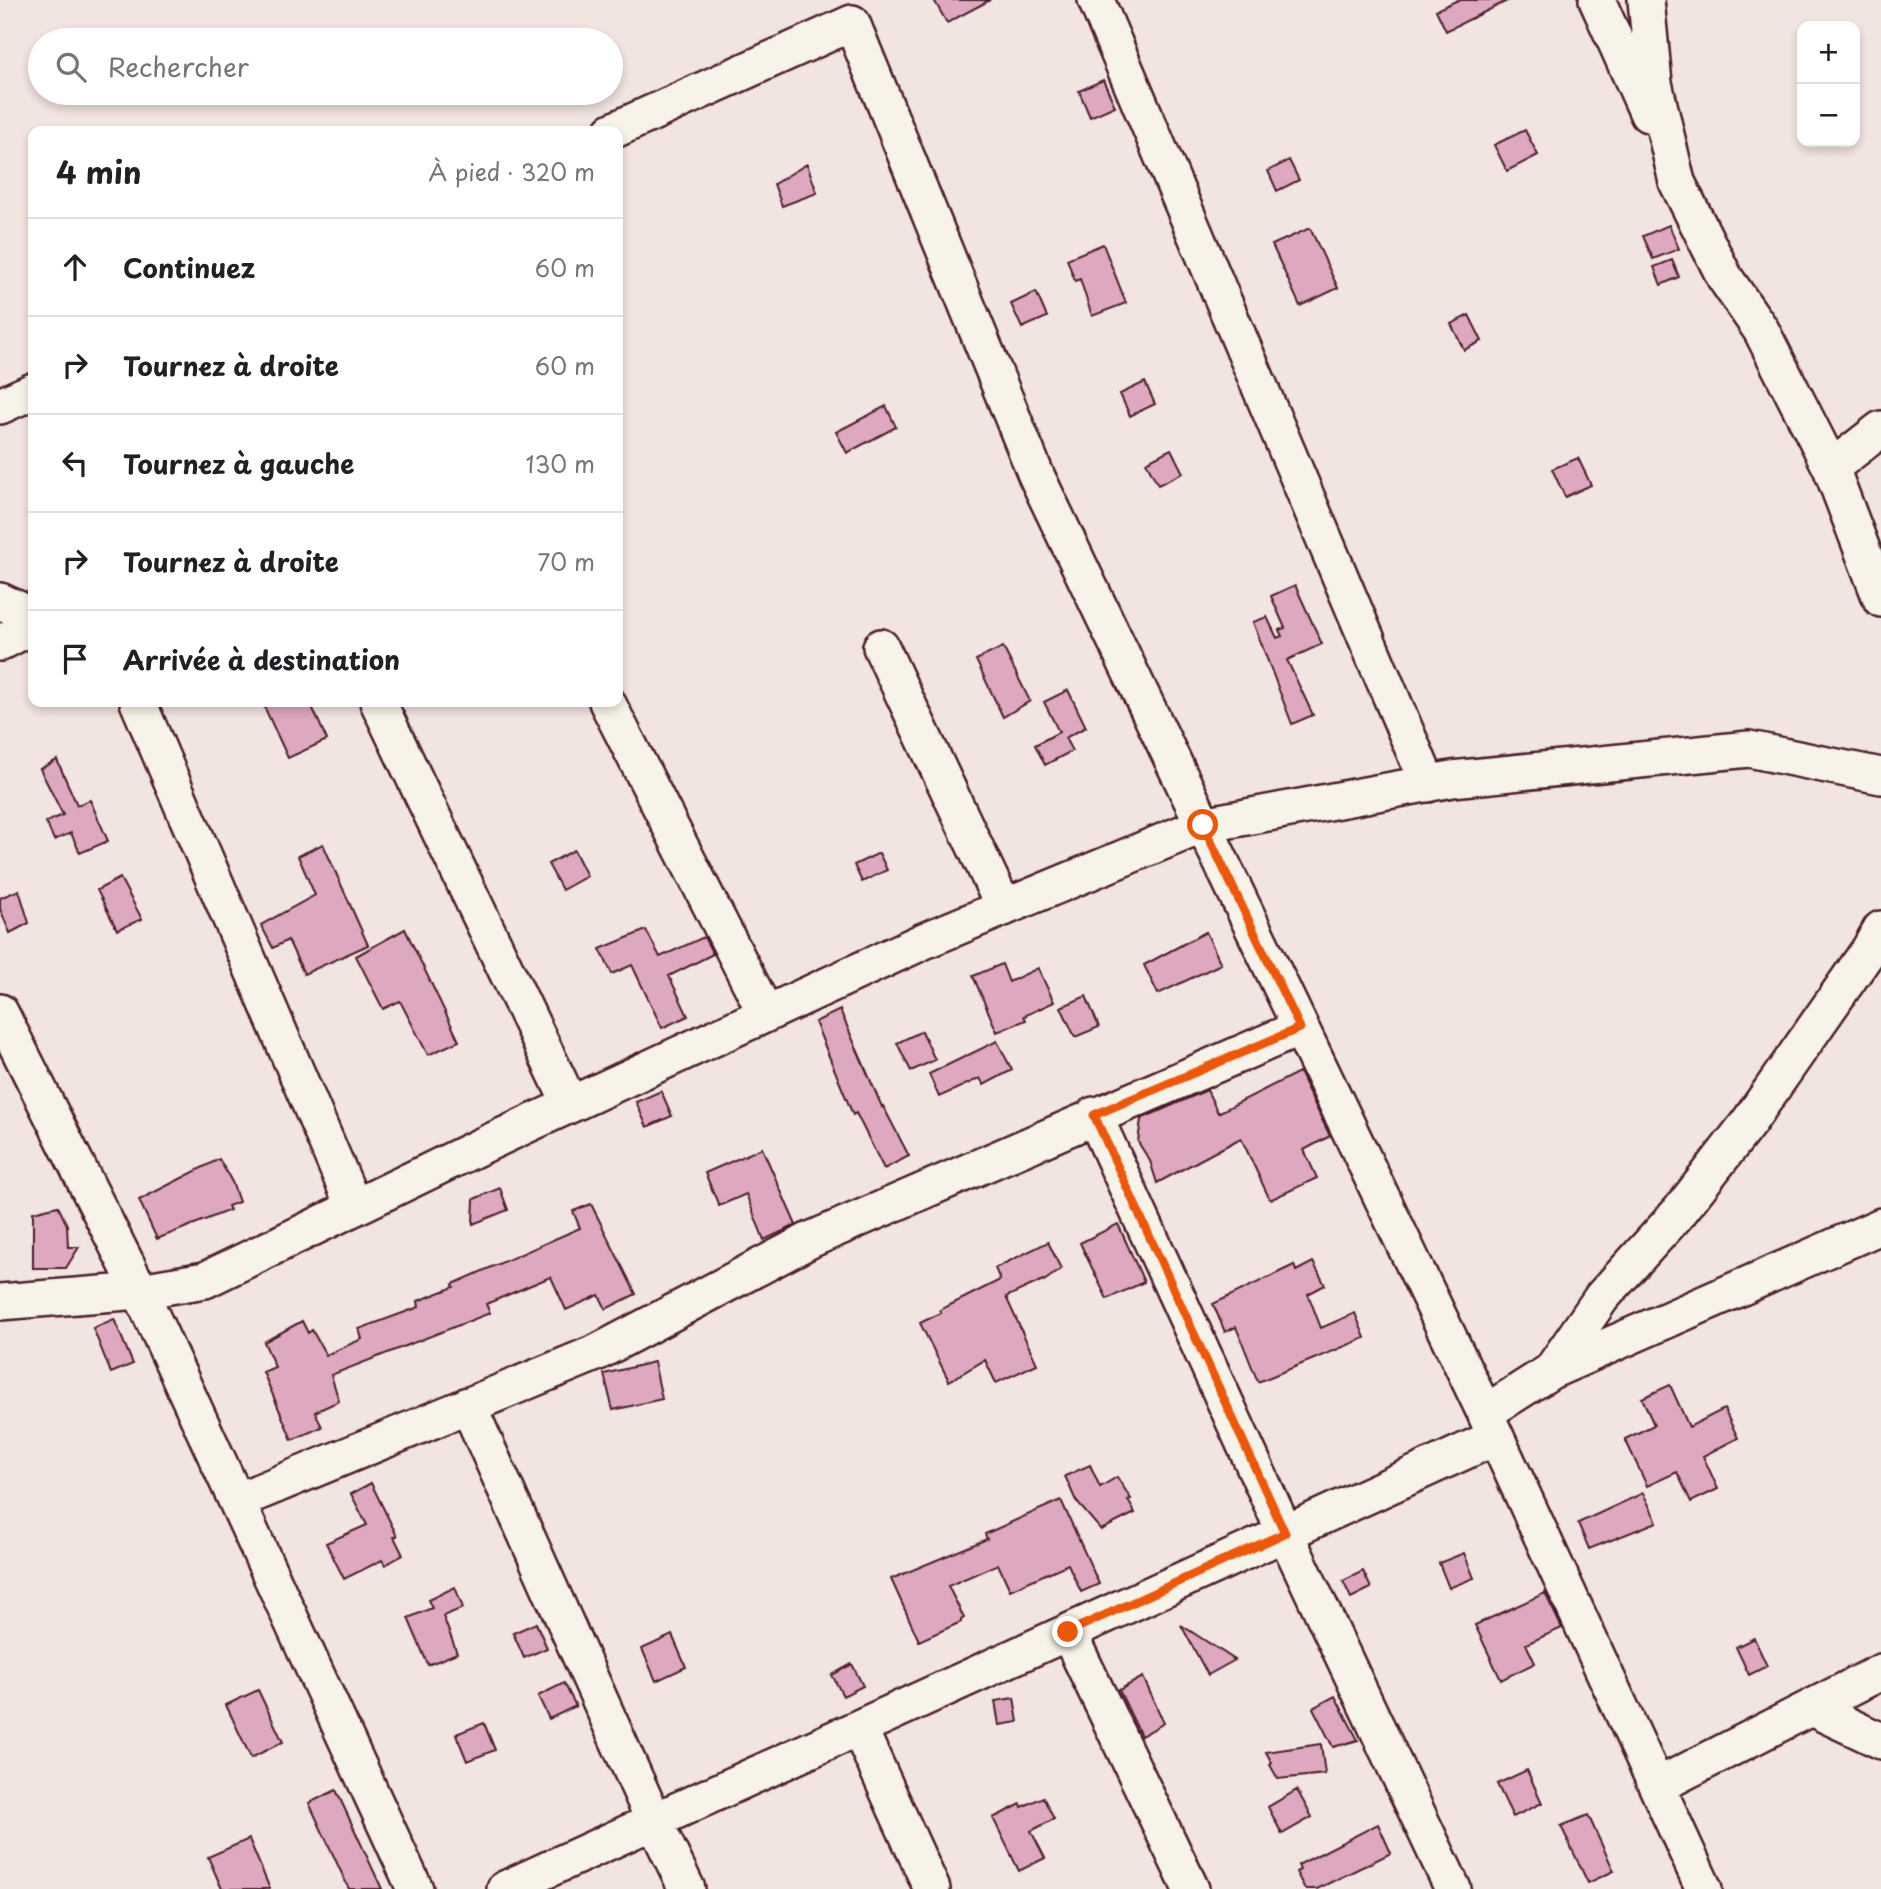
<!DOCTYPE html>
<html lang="fr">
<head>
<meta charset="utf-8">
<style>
  :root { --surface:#fff; --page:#f2f2f2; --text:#202124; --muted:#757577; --line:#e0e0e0 }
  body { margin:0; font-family:"Playpen Sans",sans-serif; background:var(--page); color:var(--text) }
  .controls { position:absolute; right:21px; top:21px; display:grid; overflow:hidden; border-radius:14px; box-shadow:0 4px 10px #0003 }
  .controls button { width:63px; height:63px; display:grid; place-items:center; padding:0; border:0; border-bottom:2px solid var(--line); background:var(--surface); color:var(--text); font:35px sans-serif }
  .stop { position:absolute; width:21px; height:21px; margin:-16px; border:5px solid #ea580c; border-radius:50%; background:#fff }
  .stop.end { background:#ea580c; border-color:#fff; box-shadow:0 2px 7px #0008 }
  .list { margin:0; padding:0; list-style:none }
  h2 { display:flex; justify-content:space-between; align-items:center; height:91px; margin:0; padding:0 28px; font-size:30px }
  h2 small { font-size:23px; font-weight:400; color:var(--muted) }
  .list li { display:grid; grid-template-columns:46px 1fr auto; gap:21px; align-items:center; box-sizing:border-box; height:98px; padding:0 28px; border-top:2px solid var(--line) }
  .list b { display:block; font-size:26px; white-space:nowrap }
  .list em { font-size:23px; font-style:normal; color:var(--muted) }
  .icon { flex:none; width:38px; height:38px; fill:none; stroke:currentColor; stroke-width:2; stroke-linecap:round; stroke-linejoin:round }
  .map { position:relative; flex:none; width:1881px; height:1889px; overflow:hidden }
  .search { position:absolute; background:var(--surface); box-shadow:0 4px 10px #0003; left:28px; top:28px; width:595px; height:77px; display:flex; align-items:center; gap:18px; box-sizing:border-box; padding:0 24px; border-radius:38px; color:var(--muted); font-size:26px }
  .panel { position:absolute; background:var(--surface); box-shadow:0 4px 10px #0003; left:28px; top:126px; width:595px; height:581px; border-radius:14px }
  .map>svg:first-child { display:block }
  .building { fill:#dda8c0; stroke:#4a1f2b; stroke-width:2 }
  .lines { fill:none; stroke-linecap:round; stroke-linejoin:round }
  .minor-casing { stroke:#4a1f2b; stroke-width:40 }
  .minor { stroke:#f7f3e8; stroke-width:35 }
  .route { stroke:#ea580c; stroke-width:9 }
</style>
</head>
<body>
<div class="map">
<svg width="1881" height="1889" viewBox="0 0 1881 1889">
  <rect width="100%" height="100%" fill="#f2e4e0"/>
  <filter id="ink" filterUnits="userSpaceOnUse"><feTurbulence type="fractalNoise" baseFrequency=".0143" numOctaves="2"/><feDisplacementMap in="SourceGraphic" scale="14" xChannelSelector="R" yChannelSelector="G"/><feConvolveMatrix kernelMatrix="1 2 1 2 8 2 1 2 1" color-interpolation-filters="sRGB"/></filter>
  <g filter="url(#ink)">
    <path class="building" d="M934,0h56l-43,23z
      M1458,0h51l-63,31 -10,-21z
      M1103,80l12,26 -25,11 -11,-26z
      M1525,130l13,25 -31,16 -13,-26z
      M1289,160l10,20 -22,11 -9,-20z
      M807,164l10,29 -35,13 -8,-22z
      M1669,225l10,24 -26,10 -10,-23z
      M1310,228l28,60 -38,18 -28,-61z
      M1103,244l23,59 -34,13 -12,-37 -5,2 -8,-22z
      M1672,260l7,17 -18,8 -7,-18z
      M1036,292l11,25 -25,11 -11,-24z
      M1469,315l13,26 -18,9 -13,-26z
      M1145,382l10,22 -25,12 -10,-22z
      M886,406l10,21 -49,26 -11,-21z
      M1171,449l12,24 -25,12 -12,-23z
      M1578,458l13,27 -26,12 -13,-28z
      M1295,585l27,59 -35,16 26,55 -21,9 -39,-102 14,-5 10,21 5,-2 -3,-6 6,-2 -14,-32z
      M1003,647l27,54 -27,16 -27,-57z
      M1068,690l18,37 -21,11 7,13 -27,14 -10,-20 24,-13 -15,-30z
      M262,702h48l17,38 -39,18z
      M57,760l20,45 13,-5 18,41 -28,12 -9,-20 -17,7 -8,-18 17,-7 -23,-46z
      M323,844l45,101 -64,29 -16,-34 -15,8 -12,-23 54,-30 -17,-39z
      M574,850l13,26 -25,14 -14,-26z
      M879,853l8,17 -25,12 -8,-17z
      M120,878l22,41 -25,11 -20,-40z
      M19,890l10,33 -19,10 -10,-24v-11z
      M405,929l54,112 -31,14 -28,-54 -17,8 -27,-53z
      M646,930l14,27 44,-20 9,17 -44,22 19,40 -26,12 -30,-63 -20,9 -12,-25z
      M1206,932l15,32 -63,30 -14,-29z
      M1002,964l7,18 29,-14 16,34 -30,14 2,4 -29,12 -24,-56z
      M1086,996l13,31 -24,10 -14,-30z
      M840,1010l42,97 1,-1 26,50 -25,13 -28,-56 -3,2 -38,-93z
      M922,1031l13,29 -24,11 -14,-28z
      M997,1041l15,29 -28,15 -4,-7 -41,19 -10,-23z
      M1299,1072l31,64 -26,14 13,28 -47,22 -29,-62 -84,45 -7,-22 -12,-19 3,-23 66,-29 11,23z
      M661,1091l11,25 -25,11 -11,-25z
      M762,1148l34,77 -32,15 -18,-46 -27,12 -14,-33z
      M219,1159l13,23 7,20 -11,4 2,4 -73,29 -18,-39z
      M500,1188l8,22 -35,14 1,-25z
      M591,1204l45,90 -30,15 -7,-14 -33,15 -15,-33 -3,1 -62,26 4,9 -159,62 8,26 -24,11 7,15 -30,13 -29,-68 12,-5 -11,-25 38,-21 6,12 4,-3 14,25 36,-16 -3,-10 60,-22 -1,-6 36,-14 -1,-3 127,-56 -7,-17z
      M58,1206l9,19 1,22h11l-13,21h-33v-56z
      M1118,1224l26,58 -37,17 -27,-56z
      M1048,1242l13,27 -17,12 -1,-1 -37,17 31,67 -41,19 -11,-23 -36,21 -29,-58 21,-10 -1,-3 60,-30 -5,-12z
      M1313,1262l12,23 -17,9 13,34 34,-15 10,25 -107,44 -22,-55 -11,5 -12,-28 81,-39 2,6z
      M114,1319l19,45 -22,9 -18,-45z
      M654,1362l8,37 -49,11 -9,-36z
      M1670,1385l19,42 35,-18 14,29 -35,18 15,33 -27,13 -14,-30 -30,14 -22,-47 29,-14 -12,-27z
      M1090,1465l10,22 17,-10 14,22 -3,1 7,13 -34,17 -25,-29 -11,-25z
      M371,1483l26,53 -3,1 9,18 -18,10 -3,-5 -38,19 -18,-36 41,-18 -16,-31z
      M1643,1493l14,29 -68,27 -11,-26z
      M1061,1500l38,84 -18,8 -13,-28 -58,26 -12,-26 -50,22 16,32 -3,2v2l-42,19 -28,-62 96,-40 -2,-5z
      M1464,1553l10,25 -25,10 -10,-25z
      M1363,1571l8,17 -20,10 -8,-17z
      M455,1587l8,21 -20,8 14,37 -29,12 -20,-47 24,-10 -4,-8z
      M1545,1593l17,35 -36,16 9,19 -34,17 -26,-55z
      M536,1623l11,25 -23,10 -11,-25z
      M1181,1625l54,35 -27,15z
      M672,1635l14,32 -30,14 -14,-32z
      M1754,1638l13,28 -18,9 -13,-28z
      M852,1664l11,22 -20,10 -11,-21z
      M1143,1677l21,46 -23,13 -22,-46z
      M564,1683l12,23 -27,13 -11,-23z
      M258,1690l25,52 -32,16 -25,-53z
      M1335,1696l23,44 -25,7 -20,-39z
      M1014,1698l4,24 -19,3 -4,-24z
      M484,1723l11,27 -28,11 -11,-27z
      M1321,1744l4,30 -47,5 -8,-14 2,-2 -6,-11z
      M1527,1770l15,33 -29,14 -16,-33z
      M336,1790l46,99h-33l-40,-86z
      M1297,1790l15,27 -30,17 -14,-27z
      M1043,1797l11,22 -23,12 14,27 -26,13 -26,-53 28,-14 1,3z
      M1588,1815l26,56 -26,12 -27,-57z
      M1378,1824l13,29 -74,36h-12l-9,-17 4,-2 -2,-5z
      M249,1839l21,50h-48l-14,-32z"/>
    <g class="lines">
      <g class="minor-casing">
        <path id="minor" d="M1096,0l332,784
          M1597,0l51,114
          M1646,0l8,83 23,99 48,96 36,52 70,138 50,131
          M612,131l240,-108 184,452 449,938 219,476
          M0,406l33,-15
          M1831,468l50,-39
          M0,601l33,15
          M0,643l33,-17
          M881,647l123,261
          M138,702l216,505
          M378,702l192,402
          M607,702l159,312
          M0,1012l140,279 275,598
          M1094,1115l191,418 168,356
          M0,1302l140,-11 65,-11 274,-133 447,-207 277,-115 249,-46 297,-30 132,27
          M1551,1371l51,-74 78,-86 69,-89 120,-172 12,-21
          M468,1405l186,416 33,68
          M1485,1413l66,-42 330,-145
          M237,1501l361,-149 212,-112 490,-212
          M1068,1632l123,257
          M1811,1708l70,33
          M859,1728l73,161
          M1657,1786l224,-114
          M505,1889l991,-452"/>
      </g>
      <use href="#minor" class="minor"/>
    </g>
  </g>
  <g class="lines" filter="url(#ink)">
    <path class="route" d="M1068,1632l217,-99 -191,-418 206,-87 -97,-203"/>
  </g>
</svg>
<div class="controls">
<button>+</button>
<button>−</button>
</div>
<div class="stop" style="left:1203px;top:825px"></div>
<div class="stop end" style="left:1068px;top:1632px"></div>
<div class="search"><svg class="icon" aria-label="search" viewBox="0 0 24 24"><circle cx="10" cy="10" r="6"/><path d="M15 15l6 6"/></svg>Rechercher</div>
<section class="panel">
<h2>4 min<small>À pied · 320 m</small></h2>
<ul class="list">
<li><svg class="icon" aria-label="ahead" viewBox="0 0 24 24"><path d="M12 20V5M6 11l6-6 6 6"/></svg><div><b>Continuez</b></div><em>60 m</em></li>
<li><svg class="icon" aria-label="right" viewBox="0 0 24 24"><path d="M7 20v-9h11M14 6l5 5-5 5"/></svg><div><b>Tournez à droite</b></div><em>60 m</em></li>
<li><svg class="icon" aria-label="left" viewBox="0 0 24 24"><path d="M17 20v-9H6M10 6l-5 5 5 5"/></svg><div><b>Tournez à gauche</b></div><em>130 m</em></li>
<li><svg class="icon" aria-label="right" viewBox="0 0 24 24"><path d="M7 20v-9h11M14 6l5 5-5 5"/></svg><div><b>Tournez à droite</b></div><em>70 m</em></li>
<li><svg class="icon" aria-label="arrive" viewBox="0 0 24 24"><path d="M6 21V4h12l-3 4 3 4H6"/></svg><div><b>Arrivée à destination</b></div></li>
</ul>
</section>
</div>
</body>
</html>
